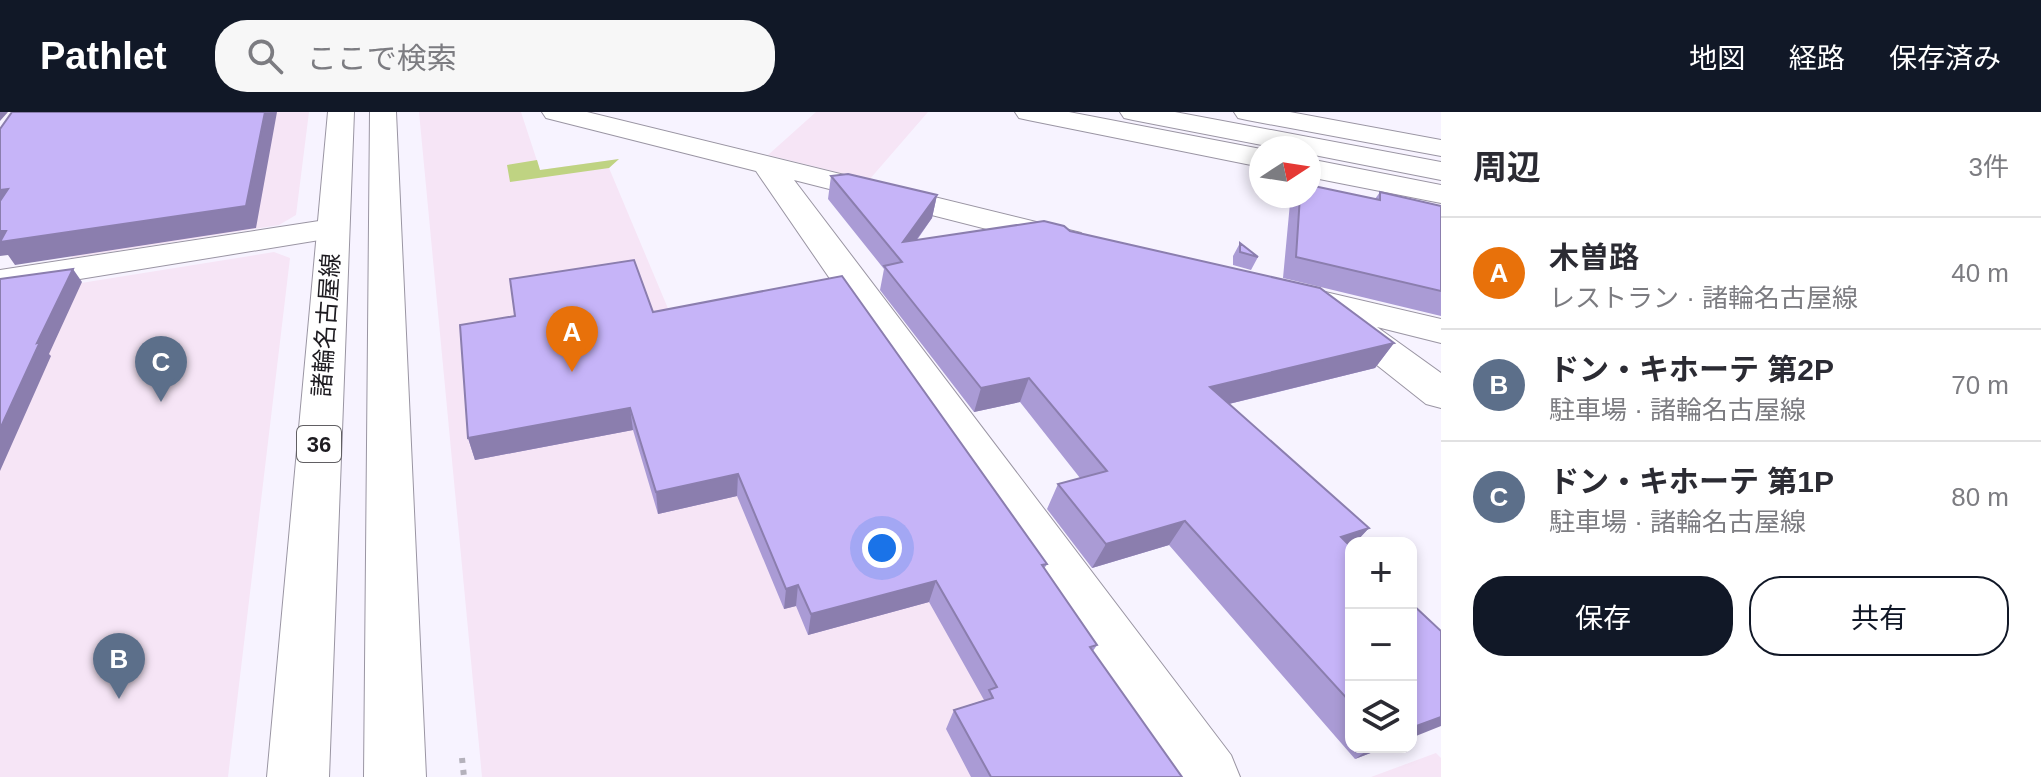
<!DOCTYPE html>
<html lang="ja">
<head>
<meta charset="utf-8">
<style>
  :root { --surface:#fff; --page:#f7f7f7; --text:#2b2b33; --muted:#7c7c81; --line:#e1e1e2; --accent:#111827 }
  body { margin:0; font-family:Arial,"Noto Sans JP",sans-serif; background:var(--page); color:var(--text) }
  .controls { position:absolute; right:24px; bottom:24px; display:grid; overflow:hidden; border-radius:16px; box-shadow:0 4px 12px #0003 }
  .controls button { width:72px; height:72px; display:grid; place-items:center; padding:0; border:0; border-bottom:2px solid var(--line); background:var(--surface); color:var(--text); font:40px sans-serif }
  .compass { position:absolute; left:1249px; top:24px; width:72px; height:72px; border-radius:50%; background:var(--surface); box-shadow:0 4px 12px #0003; rotate:78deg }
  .you { position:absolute; left:882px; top:436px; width:28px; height:28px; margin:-20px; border:6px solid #fff; border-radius:50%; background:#1a73e8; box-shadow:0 0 0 12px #1a73e833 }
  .badge { display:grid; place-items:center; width:52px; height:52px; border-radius:50%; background:var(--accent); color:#fff; font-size:26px; font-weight:700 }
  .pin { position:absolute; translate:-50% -66px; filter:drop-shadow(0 2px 4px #0008) }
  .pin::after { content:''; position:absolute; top:42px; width:28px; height:24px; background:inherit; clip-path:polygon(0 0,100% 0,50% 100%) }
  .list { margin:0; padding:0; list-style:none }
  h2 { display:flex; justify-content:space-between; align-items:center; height:104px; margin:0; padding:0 32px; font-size:34px }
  h2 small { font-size:26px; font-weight:400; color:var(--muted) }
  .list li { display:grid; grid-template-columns:52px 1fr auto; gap:24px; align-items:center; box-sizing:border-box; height:112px; padding:0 32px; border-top:2px solid var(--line) }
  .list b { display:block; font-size:30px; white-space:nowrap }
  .list p { margin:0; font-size:26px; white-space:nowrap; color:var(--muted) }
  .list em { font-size:26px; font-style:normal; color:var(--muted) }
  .actions { display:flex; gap:16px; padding:24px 32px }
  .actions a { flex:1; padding:18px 0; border:2px solid var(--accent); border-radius:32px; text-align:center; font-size:28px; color:var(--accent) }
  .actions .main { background:var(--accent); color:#fff }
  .icon { flex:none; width:44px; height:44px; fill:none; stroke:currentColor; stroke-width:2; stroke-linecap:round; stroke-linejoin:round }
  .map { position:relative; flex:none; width:1441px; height:665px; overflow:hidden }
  header { display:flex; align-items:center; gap:48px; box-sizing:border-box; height:112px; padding:0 40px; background:var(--accent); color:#fff }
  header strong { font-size:38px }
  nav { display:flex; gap:44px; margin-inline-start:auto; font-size:28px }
  .search { width:560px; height:72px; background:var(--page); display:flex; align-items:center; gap:20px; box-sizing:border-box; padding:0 28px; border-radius:32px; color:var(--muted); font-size:30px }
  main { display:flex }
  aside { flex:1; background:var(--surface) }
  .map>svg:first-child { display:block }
  .commercial { fill:#f6e5f6 }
  .green { fill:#bfd382 }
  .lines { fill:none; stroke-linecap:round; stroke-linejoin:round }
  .minor-casing { stroke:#9a95a3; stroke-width:2 }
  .primary-casing { stroke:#9a95a3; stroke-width:2 }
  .trunk-casing { stroke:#9a95a3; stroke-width:2 }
  .motorway-casing { stroke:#9a95a3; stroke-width:2 }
  .path { stroke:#b4b1bb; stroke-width:6; stroke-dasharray:5 7; stroke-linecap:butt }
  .minor { fill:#fff; fill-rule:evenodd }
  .primary { fill:#fff; fill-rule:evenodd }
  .trunk { fill:#fff; fill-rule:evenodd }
  .motorway { fill:#fff; fill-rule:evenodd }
  .wall { fill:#aa9bd5 }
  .shaded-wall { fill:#8b7eae }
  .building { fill:#c6b4f8; stroke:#8b7eae; stroke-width:2 }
  .labels { text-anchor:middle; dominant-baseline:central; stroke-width:6; stroke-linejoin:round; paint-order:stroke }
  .shield { fill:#fff; stroke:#615f63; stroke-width:2 }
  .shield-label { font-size:22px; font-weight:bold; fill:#1d1b20 }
  .street-label { font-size:24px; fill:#1d1b20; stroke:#fff }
</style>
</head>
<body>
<header>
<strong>Pathlet</strong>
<div class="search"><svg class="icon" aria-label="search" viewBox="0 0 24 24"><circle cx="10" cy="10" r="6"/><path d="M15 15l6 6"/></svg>ここで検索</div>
<nav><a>地図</a><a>経路</a><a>保存済み</a></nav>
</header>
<main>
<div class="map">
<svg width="1441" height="665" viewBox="0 0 1441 665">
  <rect width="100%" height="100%" fill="#f7f3ff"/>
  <path class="commercial" d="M145,0h164l-13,103 -17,10 -208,33z
    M419,0h102l19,58 79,-11 -10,9 63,150 500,459h-690z
    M816,0h112l-59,68 -101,-25z
    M274,140l16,6 -62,519h-228v-481z
    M1436,641l5,5v19h-70z"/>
  <path class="green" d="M619,47l-10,9 -99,14 -3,-17 30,-5 3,10z"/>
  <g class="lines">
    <g class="minor-casing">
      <path id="minor" d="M542,0h45l494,121 5,7 -5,7 -12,3 -275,-70 437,575 9,22h-68l-416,-606 -210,-53z
        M1015,0h54l192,37v18l-233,-47 -9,-2z
        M1309,47l132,26v18l-132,-26z
        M332,107l12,3 4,7 -4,7 -344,56v-22z
        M1291,172l150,35v24l-64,-16 64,46v35l-15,-4 -101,-80 -4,-11 -43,-10 -5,-8 5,-8z"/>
    </g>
    <g class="primary-casing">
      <path id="primary" d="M328,0h26l-25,665h-62z
        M370,0h26l30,665h-62z"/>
    </g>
    <g class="trunk-casing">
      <path id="trunk" d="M1120,0h55l266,50v18l-132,-26v-6h-32l-144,-28 -9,-2z"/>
    </g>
    <g class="motorway-casing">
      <path id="motorway" d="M1234,0h56l151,28v16l-194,-36 -9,-2z"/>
    </g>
    <path class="path" d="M462,646l2,19"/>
    <use href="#minor" class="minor"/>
    <use href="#primary" class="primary"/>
    <use href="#trunk" class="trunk"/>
    <use href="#motorway" class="motorway"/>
  </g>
  <path class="wall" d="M831,64l106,19 -5,23 -15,22 153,-9 324,112 -19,25 -146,36 140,124 -14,15h-4v204h35l-31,12 -186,-214 -77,23 -45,-59 11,-25 22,-6 -60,-76 -46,10 -94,-122 4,-21 -56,-70z
    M1380,80l61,14v110l-158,-38 7,-75 4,-7 81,3z
    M1240,131l18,14 -7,13 -18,-5v-9z
    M653,200l394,252 -3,5 53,76 -4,6 89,126h-211l-25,-48 8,-19 30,-10 -55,-98 -121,33 -12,-29 -12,3 -47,-113 -79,18 -25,-84 -158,30 -7,-22z"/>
  <path class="shaded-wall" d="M0,0h8l-8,9z
    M265,0h12l-21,116 -241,37 -7,-10 -8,1v-25z
    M8,77l-8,25v-24z
    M937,83l-5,23 -31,43 2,-19z
    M73,157l9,13 -33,72 2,2 -51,115v-42l37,-86z
    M1394,231l-19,25 -179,44 14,-25z
    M1029,266l-9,24 -46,10 7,-24z
    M630,296l3,22 -158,30 -7,-22z
    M738,362l-1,22 -79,18 -2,-22z
    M1185,409l-16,24 -77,23 14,-24z
    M1369,416l-14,15h-4v4l-10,-10z
    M936,469l-7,21 -121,33 3,-21z
    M798,473l-2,21 -12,3 2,-20z
    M1441,605v9l-30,12v-10z
    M1372,635h14l-31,12z"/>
  <path class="building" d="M12,0h253l-19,94 -246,36 6,-11h-6v-30l8,-12 -8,1v-61z
    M848,62l89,21 -34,47 141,-21 20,5 6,5 250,57 74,55 -184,44 159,141 -28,9 10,10v156l-166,-182 -79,23 -48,-60 49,-13 -78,-93 -48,10 -97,-122 18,-4 -71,-86z
    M1309,73l71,15v-8l61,14v85l-145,-34 4,-61h9z
    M1240,131l18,14 -18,-5z
    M634,148l19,52 189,-36 205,288 -5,1 55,80 -7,2 92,130h-191l-37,-67 39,-12 -4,-8 8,-3 -61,-106 -125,33 -13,-29 -12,4 -48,-115 -82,18 -26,-84 -162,30 -8,-113 55,-9 -5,-37z
    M73,157l-36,74 3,-1 -40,87v-150z
    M1411,491l30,28v86l-30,11z"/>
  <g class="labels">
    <rect class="shield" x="297" y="314" width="44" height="36" rx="6"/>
    <g class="shield-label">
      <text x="319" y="332">36</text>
    </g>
    <g class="street-label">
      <text transform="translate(326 213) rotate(-86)">諸輪名古屋線</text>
    </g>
  </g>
</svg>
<div class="controls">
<button>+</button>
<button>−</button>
<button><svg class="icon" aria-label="layers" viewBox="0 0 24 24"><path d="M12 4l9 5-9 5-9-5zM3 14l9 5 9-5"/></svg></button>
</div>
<svg class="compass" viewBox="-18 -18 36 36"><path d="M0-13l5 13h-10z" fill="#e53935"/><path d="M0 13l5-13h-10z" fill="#7c7c81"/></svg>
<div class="you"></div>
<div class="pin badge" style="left:572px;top:260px;background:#e8710a">A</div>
<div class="pin badge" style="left:119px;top:587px;background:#5c6f8a">B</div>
<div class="pin badge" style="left:161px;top:290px;background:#5c6f8a">C</div>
</div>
<aside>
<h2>周辺<small>3件</small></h2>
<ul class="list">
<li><span class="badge" style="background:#e8710a">A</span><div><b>木曽路</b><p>レストラン · 諸輪名古屋線</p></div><em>40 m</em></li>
<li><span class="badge" style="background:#5c6f8a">B</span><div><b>ドン・キホーテ 第2P</b><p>駐車場 · 諸輪名古屋線</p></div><em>70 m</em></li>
<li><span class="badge" style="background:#5c6f8a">C</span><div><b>ドン・キホーテ 第1P</b><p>駐車場 · 諸輪名古屋線</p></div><em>80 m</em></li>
</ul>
<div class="actions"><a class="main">保存</a><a>共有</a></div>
</aside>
</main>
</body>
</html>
